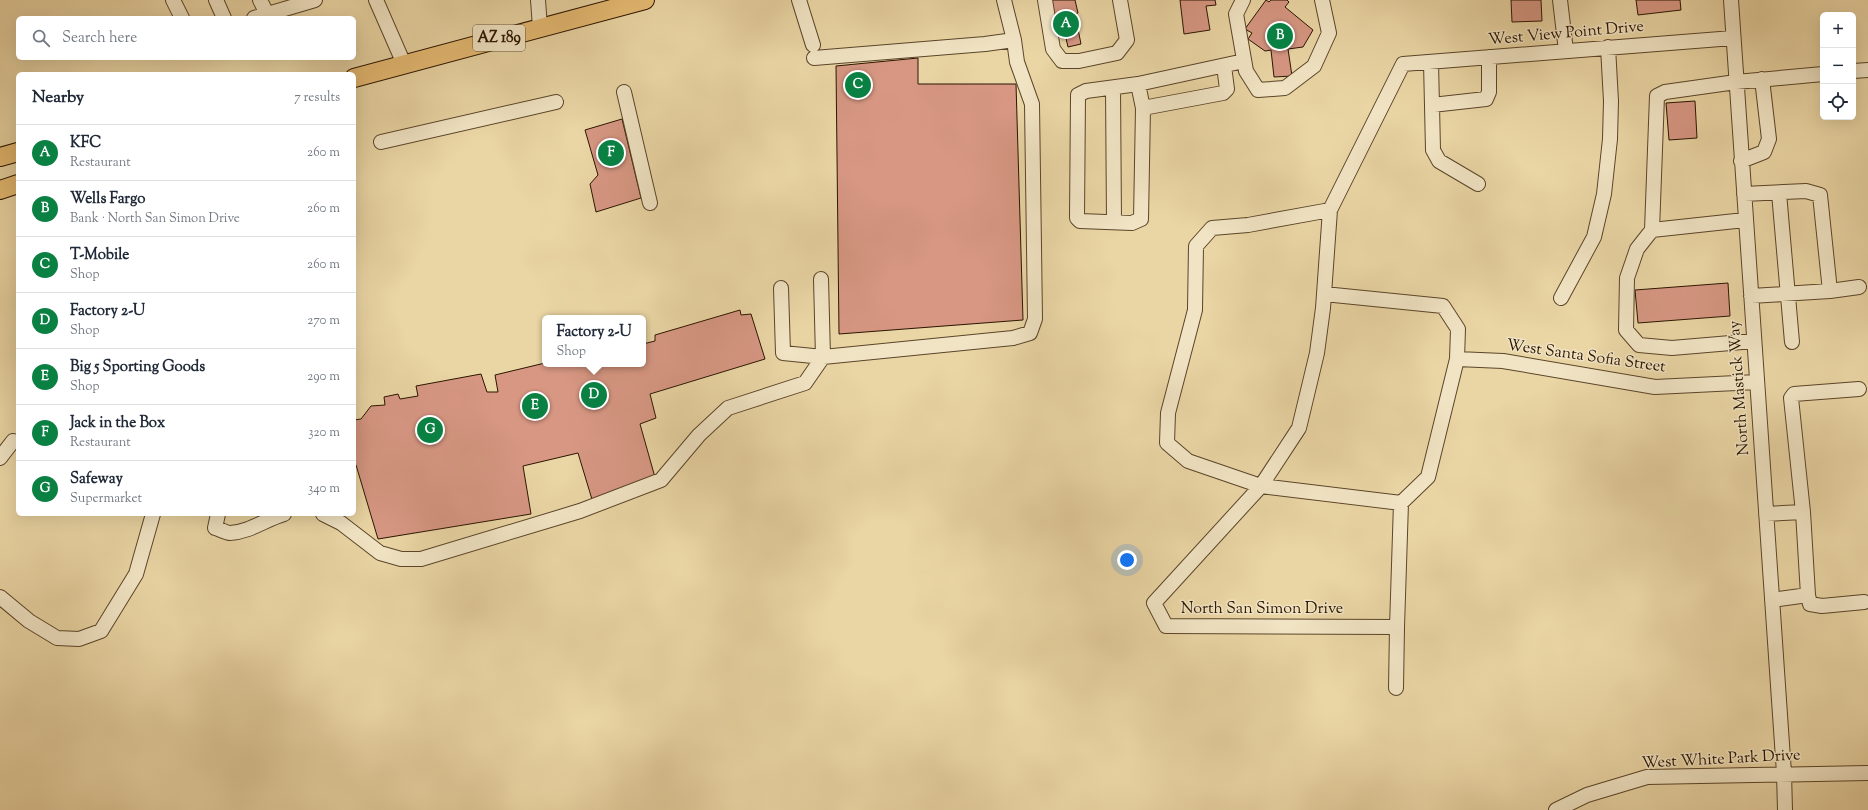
<!DOCTYPE html>
<html lang="en">
<head>
<meta charset="utf-8">
<style>
  :root { --surface:#fff; --page:#f6f6f7; --text:#1f2937; --muted:#747a83; --line:#e0e1e3; --accent:#0b8043 }
  body { margin:0; font-family:"Sorts Mill Goudy",serif; background:var(--page); color:var(--text) }
  .controls { position:absolute; right:12px; top:12px; display:grid; overflow:hidden; border-radius:6px; box-shadow:0 4px 16px #0002 }
  .controls button { width:36px; height:36px; display:grid; place-items:center; padding:0; border:0; border-bottom:1px solid var(--line); background:var(--surface); color:var(--text); font:20px sans-serif }
  .you { position:absolute; left:1127px; top:560px; width:14px; height:14px; margin:-10px; border:3px solid #fff; border-radius:50%; background:#1a73e8; box-shadow:0 0 0 6px #1a73e833 }
  .badge { display:grid; place-items:center; width:26px; height:26px; border-radius:50%; background:var(--accent); color:#fff; font-size:13px; font-weight:700 }
  .pin { position:absolute; translate:-50% -50%; border:2px solid #fff; box-shadow:0 1px 4px #0006 }
  .popup { position:absolute; left:542px; top:315px; width:104px; height:52px; box-sizing:border-box; display:grid; place-content:center; border-radius:6px; background:var(--surface); filter:drop-shadow(0 1px 3px #0005); font-size:13px; white-space:nowrap; color:var(--muted) }
  .popup b { font-size:15px; color:var(--text) }
  .popup::after { content:''; position:absolute; left:50%; top:100%; margin-left:-8px; border:8px solid transparent; border-top-color:var(--surface) }
  .list { margin:0; padding:0; list-style:none }
  h2 { display:flex; justify-content:space-between; align-items:center; height:52px; margin:0; padding:0 16px; font-size:17px }
  h2 small { font-size:13px; font-weight:400; color:var(--muted) }
  .list li { display:grid; grid-template-columns:26px 1fr auto; gap:12px; align-items:center; box-sizing:border-box; height:56px; padding:0 16px; border-top:1px solid var(--line) }
  .list b { display:block; font-size:15px; white-space:nowrap }
  .list p { margin:0; font-size:13px; white-space:nowrap; color:var(--muted) }
  .list em { font-size:13px; font-style:normal; color:var(--muted) }
  .icon { flex:none; width:22px; height:22px; fill:none; stroke:currentColor; stroke-width:2; stroke-linecap:round; stroke-linejoin:round }
  .map { position:relative; flex:none; width:1868px; height:810px; overflow:hidden }
  .search { position:absolute; background:var(--surface); box-shadow:0 4px 16px #0002; left:16px; top:16px; width:340px; height:44px; display:flex; align-items:center; gap:10px; box-sizing:border-box; padding:0 14px; border-radius:6px; color:var(--muted); font-size:15px }
  .panel { position:absolute; background:var(--surface); box-shadow:0 4px 16px #0002; left:16px; top:72px; width:340px; height:444px; border-radius:6px }
  .map>svg:first-child { display:block }
  .building { fill:#d79783; stroke:#2a1500 }
  .lines { fill:none; stroke-linecap:round; stroke-linejoin:round }
  .minor-casing { stroke:#5a4529; stroke-width:16 }
  .major-casing { stroke:#2a1500; stroke-width:20 }
  .minor { stroke:#f1e4c4; stroke-width:14 }
  .major { stroke:#e5ba72; stroke-width:18 }
  .labels { text-anchor:middle; dominant-baseline:central; stroke-width:3; stroke-linejoin:round; paint-order:stroke }
  .shield { fill:#f1e4c4; stroke:#66533b; stroke-width:1 }
  .shield-label { font-size:15px; font-weight:bold; fill:#2a1500 }
  .street-label { font-size:16px; fill:#2a1500; stroke:#f1e4c4 }
</style>
</head>
<body>
<div class="map">
<svg width="1868" height="810" viewBox="0 0 1868 810">
  <rect width="100%" height="100%" fill="#ead5a4"/>
  <filter id="stains"><feTurbulence type="fractalNoise" baseFrequency=".005" numOctaves="4"/><feColorMatrix values="0 0 0 0 .2 0 0 0 0 .09 0 0 0 0 .02 0 0 0 .5 -.17"/></filter>
  <radialGradient id="worn" r=".72"><stop offset=".6" stop-color="#630" stop-opacity="0"/><stop offset="1" stop-color="#630" stop-opacity=".3"/></radialGradient>
  <path class="building" d="M1051,0h24l3,13 -3,1 6,30 -13,3 -3,-13 -7,1z
    M1180,0h35l1,5 -10,1 4,24 -26,4z
    M1266,0l3,2 2,-2h16l2,2 -4,5 28,23 -10,17 -15,2 4,27 -18,1 -3,-27 -6,1 -17,-12 4,-6 -7,-4z
    M1511,0h30l1,21 -30,1z
    M1636,0h44l1,10 -43,5z
    M918,58v26h98l7,236 -184,14 -3,-268z
    M1695,101l2,37 -28,2 -3,-37z
    M622,119l19,79 -45,14 -6,-28 8,-9 -13,-45z
    M1728,283l2,33 -92,7 -3,-33z
    M740,310l1,5 10,-1 14,45 -115,35 6,24 -16,6 18,64 -64,18 -16,-53 -55,13 8,48 -153,25 -22,-74h-2v-45l7,-1 10,-13 14,-1 -1,-8 14,-3 2,5 18,-3 -2,-10 65,-12 6,18h11l-3,-17 50,-12v1h98v-20l12,-3v-6z"/>
  <g class="lines">
    <g class="minor-casing">
      <path id="minor" d="M173,0l9,18
        M216,0l8,18
        M260,0l7,14
        M376,0l28,64
        M538,0l2,27
        M799,0l14,45
        M1045,0l8,49 9,12h17l38,-8 10,-13 -7,-40
        M1243,0l-7,14 10,57 12,19 27,-2 29,-22 15,-33 -7,-33
        M1560,0l6,51
        M1731,0l53,773 1,37
        M254,18l61,-18
        M814,58l171,-14 29,-4 -10,-40
        M1431,62l2,88 6,11 39,23
        M1853,71l15,-1
        M1138,84l5,24 -2,111 -9,4 -52,-2 -3,-3 1,-123 8,-4 52,-7 106,-23
        M1113,88l1,134
        M624,92l26,111
        M1432,105l54,-6 3,-7v-35
        M1143,108l80,-15 4,-4 -3,-23
        M381,142l175,-40
        M1741,161l23,-9 5,-13 -7,-60
        M1779,193l13,149
        M1744,194l62,-3 14,4 10,96
        M1330,210l-82,15 -36,3 -16,18 -1,64 -27,103 -1,30 21,18 73,25 -107,117 12,23 231,1 4,-124
        M1652,230l93,-10
        M821,279l2,78 190,-19 17,-5 5,-14 -3,-215 -15,-42 -3,-22
        M1324,294l119,12 15,23 -1,30 -29,118 -27,26
        M1751,296l79,-5 29,-4
        M1561,298l33,-61 10,-43 6,-55 1,-38 -3,-54
        M1754,341l-82,7 -33,-3 -13,-15 1,-52 10,-29 15,-19 5,-134 8,-4 71,-10 87,-8
        M1457,359l46,2 152,26 102,-5
        M0,458l13,-17
        M1401,503l-140,-17 38,-58 18,-75 6,-45 7,-98 73,-146 330,-26
        M218,514l-3,14c5,1 11,5 15,5 20,-1 36,-14 54,-19
        M323,514l18,9 39,30 21,6h20l159,-48 81,-31 38,-45 29,-27 77,-25 18,-26 -40,-4 -2,-65
        M1766,514l37,-2
        M1808,595l-5,-83 -12,-114 3,-4 65,-5
        M0,597l29,24 28,17 22,1 22,-8 35,-57 17,-60
        M1772,600l36,-5 2,9 12,2 42,-4
        M1396,688l1,-61
        M1556,810l31,-15 60,-18 221,-4"/>
    </g>
    <g class="major-casing">
      <path id="major" d="M354,78l291,-78
        M0,157l18,-5
        M0,190l18,-6"/>
    </g>
    <use href="#minor" class="minor"/>
    <use href="#major" class="major"/>
  </g>
  <g class="labels">
    <rect class="shield" x="473" y="25" width="52" height="26" rx="3"/>
    <g class="shield-label">
      <text x="499" y="38">AZ 189</text>
    </g>
    <g class="street-label">
      <text transform="translate(1566 34) rotate(-5)">West View Point Drive</text>
      <text transform="translate(1586 357) rotate(8)">West Santa Sofia Street</text>
      <text transform="translate(1740 388) rotate(-94)">North Mastick Way</text>
      <text x="1262" y="609">North San Simon Drive</text>
      <text transform="translate(1721 760) rotate(-3)">West White Park Drive</text>
    </g>
  </g>
  <rect width="100%" height="100%" filter="url(#stains)"/>
  <rect width="100%" height="100%" fill="url(#worn)"/>
</svg>
<div class="controls">
<button>+</button>
<button>−</button>
<button><svg class="icon" aria-label="locate" viewBox="0 0 24 24"><circle cx="12" cy="12" r="6"/><path d="M12 2v4M12 18v4M2 12h4M18 12h4"/></svg></button>
</div>
<div class="you"></div>
<div class="pin badge" style="left:1066px;top:24px">A</div>
<div class="pin badge" style="left:1280px;top:36px">B</div>
<div class="pin badge" style="left:858px;top:85px">C</div>
<div class="pin badge" style="left:594px;top:395px">D</div>
<div class="popup"><b>Factory 2-U</b>Shop</div>
<div class="pin badge" style="left:535px;top:406px">E</div>
<div class="pin badge" style="left:611px;top:153px">F</div>
<div class="pin badge" style="left:430px;top:430px">G</div>
<div class="search"><svg class="icon" aria-label="search" viewBox="0 0 24 24"><circle cx="10" cy="10" r="6"/><path d="M15 15l6 6"/></svg>Search here</div>
<section class="panel">
<h2>Nearby<small>7 results</small></h2>
<ul class="list">
<li><span class="badge">A</span><div><b>KFC</b><p>Restaurant</p></div><em>260 m</em></li>
<li><span class="badge">B</span><div><b>Wells Fargo</b><p>Bank · North San Simon Drive</p></div><em>260 m</em></li>
<li><span class="badge">C</span><div><b>T-Mobile</b><p>Shop</p></div><em>260 m</em></li>
<li><span class="badge">D</span><div><b>Factory 2-U</b><p>Shop</p></div><em>270 m</em></li>
<li><span class="badge">E</span><div><b>Big 5 Sporting Goods</b><p>Shop</p></div><em>290 m</em></li>
<li><span class="badge">F</span><div><b>Jack in the Box</b><p>Restaurant</p></div><em>320 m</em></li>
<li><span class="badge">G</span><div><b>Safeway</b><p>Supermarket</p></div><em>340 m</em></li>
</ul>
</section>
</div>
</body>
</html>
